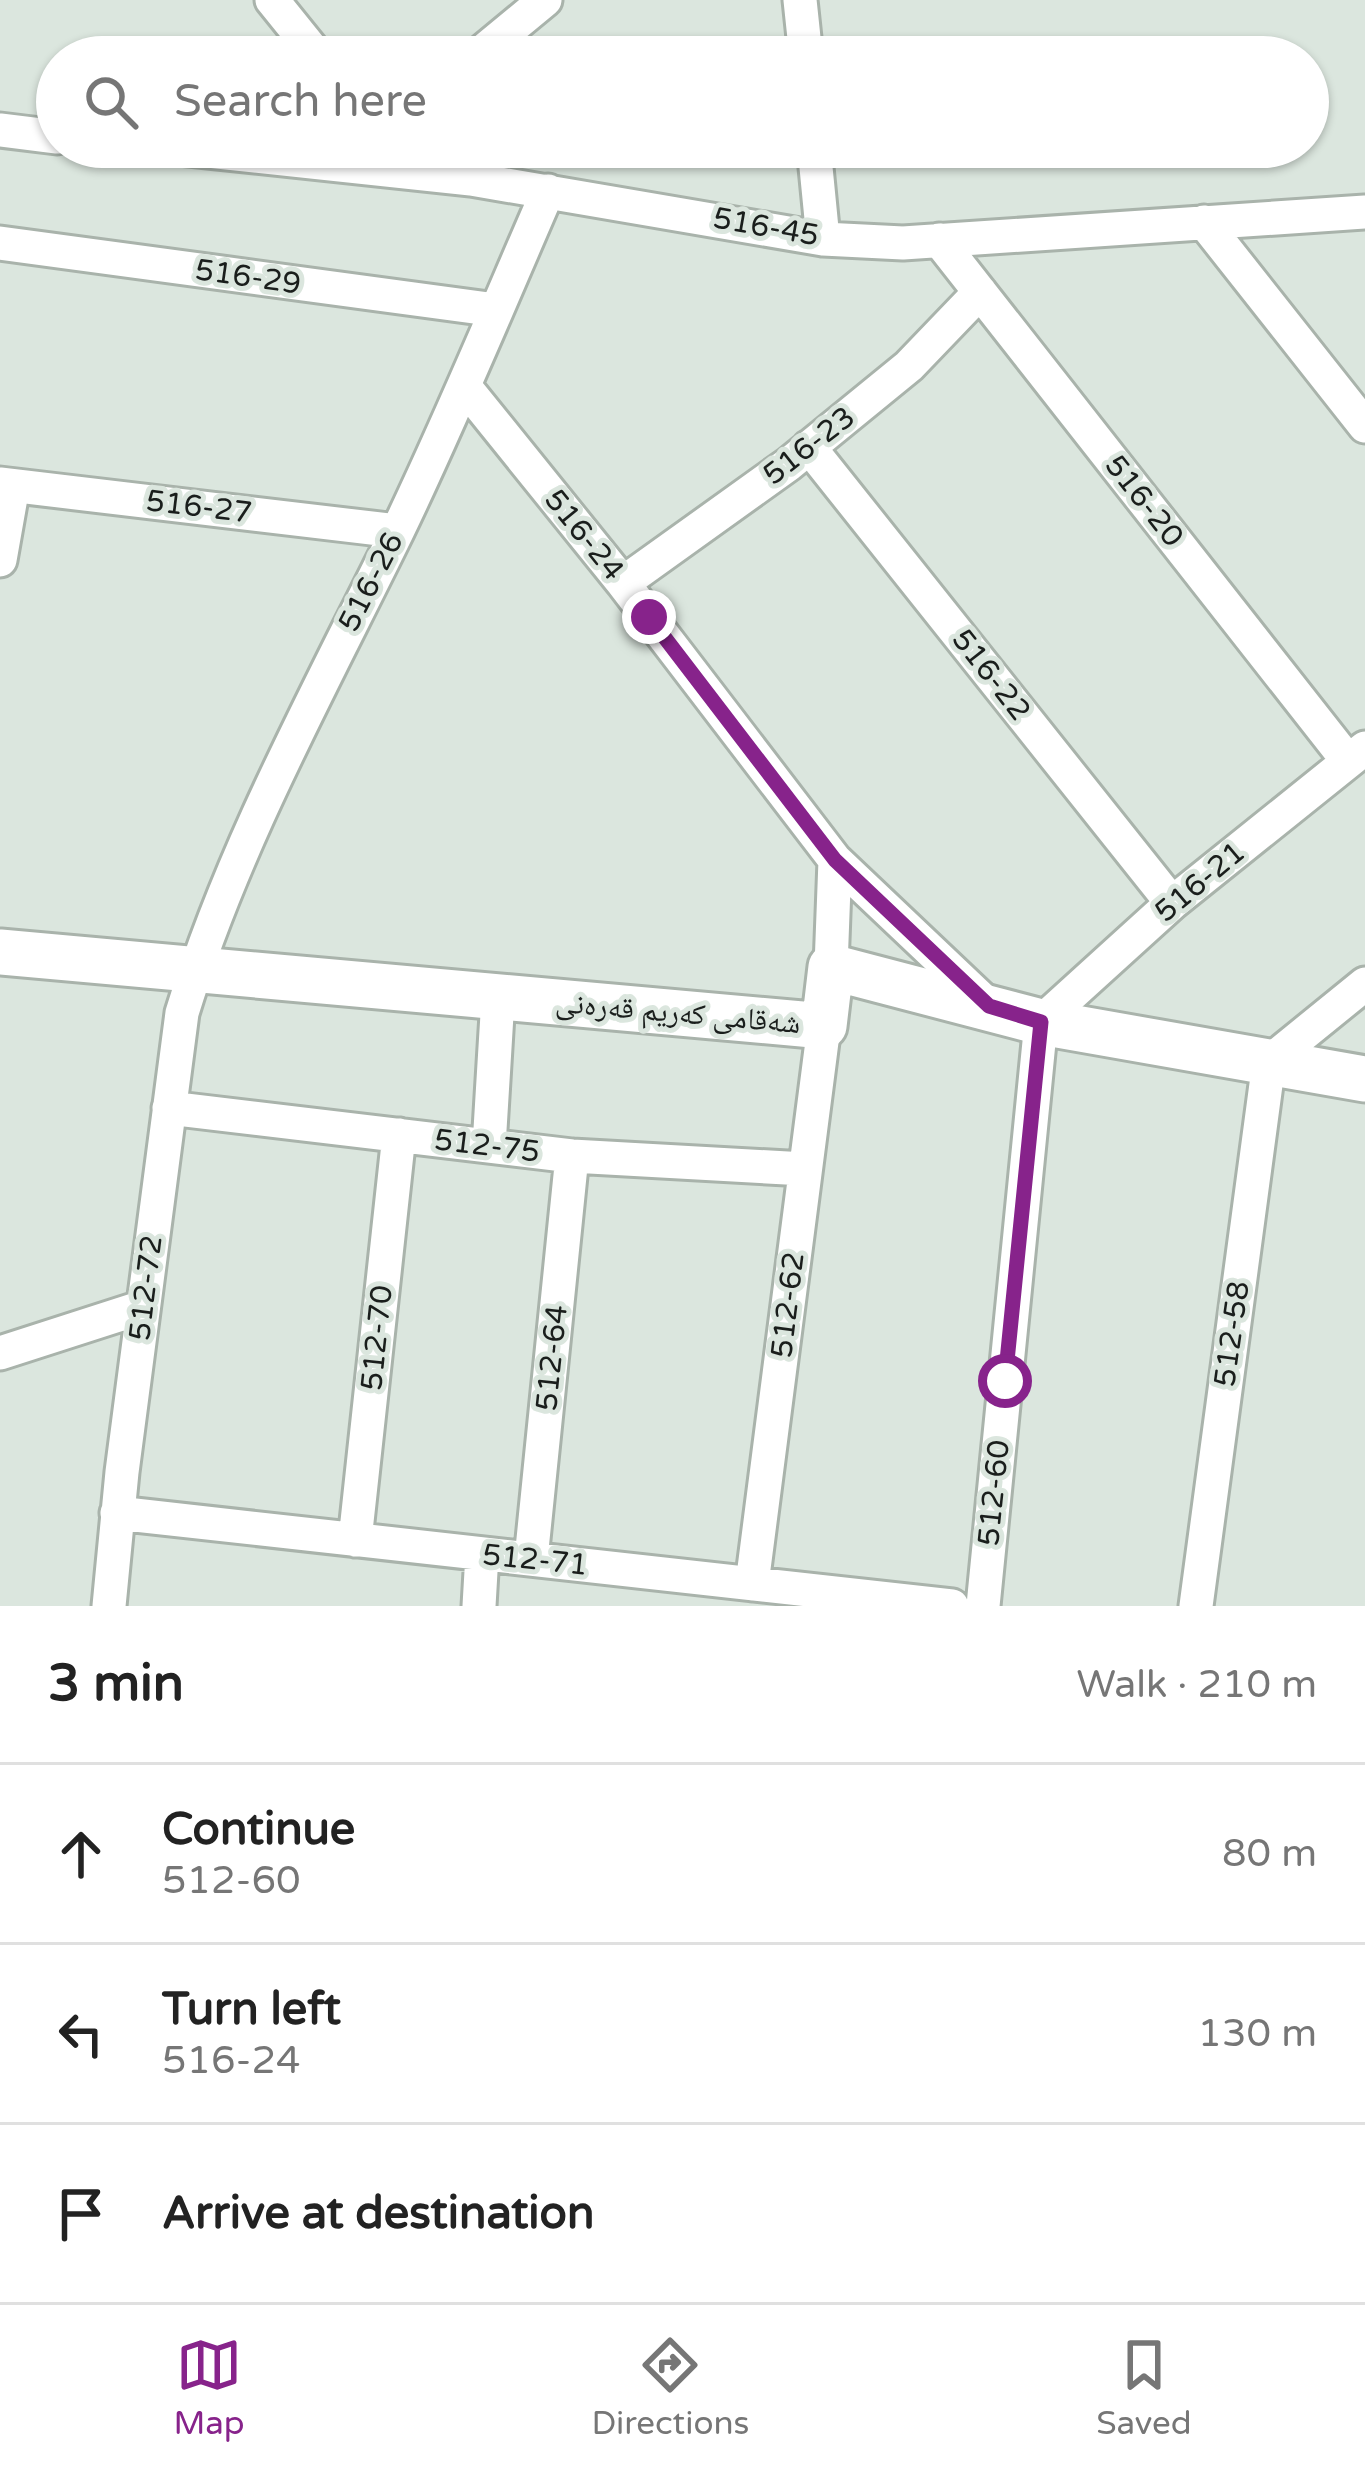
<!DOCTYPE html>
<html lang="en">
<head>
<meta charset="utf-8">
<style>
  :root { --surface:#fff; --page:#f6f6f6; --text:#222; --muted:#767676; --line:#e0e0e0; --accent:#87238b }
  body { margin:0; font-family:"Varela Round","Noto Naskh Arabic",sans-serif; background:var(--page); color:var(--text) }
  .stop { position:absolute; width:36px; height:36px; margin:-27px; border:9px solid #87238b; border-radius:50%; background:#fff }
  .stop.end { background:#87238b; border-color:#fff; box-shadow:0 3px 12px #0008 }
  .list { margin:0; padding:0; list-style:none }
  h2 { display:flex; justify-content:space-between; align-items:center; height:156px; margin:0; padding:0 48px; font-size:51px }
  h2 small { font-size:39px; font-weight:400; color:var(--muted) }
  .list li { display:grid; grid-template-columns:78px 1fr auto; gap:36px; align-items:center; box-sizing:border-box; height:180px; padding:0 48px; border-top:3px solid var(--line) }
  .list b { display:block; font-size:45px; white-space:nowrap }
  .list p { margin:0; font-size:39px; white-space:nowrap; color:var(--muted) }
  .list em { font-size:39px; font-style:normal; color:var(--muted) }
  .icon { flex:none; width:66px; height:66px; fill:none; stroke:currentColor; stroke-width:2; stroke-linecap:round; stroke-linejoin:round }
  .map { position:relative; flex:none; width:1365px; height:1606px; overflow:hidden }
  .search { position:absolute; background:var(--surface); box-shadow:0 3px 9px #0004; left:36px; right:36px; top:36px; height:132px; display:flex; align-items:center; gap:30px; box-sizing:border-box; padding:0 42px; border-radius:66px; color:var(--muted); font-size:45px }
  .sheet { height:696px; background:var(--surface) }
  nav { display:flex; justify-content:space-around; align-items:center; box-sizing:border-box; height:168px; border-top:3px solid var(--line); background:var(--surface); font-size:33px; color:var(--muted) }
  nav a { display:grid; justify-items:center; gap:6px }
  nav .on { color:var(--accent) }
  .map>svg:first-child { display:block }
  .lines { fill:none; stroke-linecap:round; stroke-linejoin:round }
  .street-casing { stroke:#a9b3ab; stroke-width:39 }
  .secondary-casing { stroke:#a9b3ab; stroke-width:51 }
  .street { stroke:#fff; stroke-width:33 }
  .secondary { stroke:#fff; stroke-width:45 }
  .route { stroke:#87238b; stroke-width:15 }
  .labels { text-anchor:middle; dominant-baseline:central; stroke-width:10; stroke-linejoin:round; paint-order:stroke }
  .street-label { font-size:30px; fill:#1a1e1c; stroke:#dbe6de }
</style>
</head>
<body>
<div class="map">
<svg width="1365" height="1606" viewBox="0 0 1365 1606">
  <rect width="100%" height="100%" fill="#dbe6de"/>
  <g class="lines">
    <g class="street-casing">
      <path id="street" d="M272,0l46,57
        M800,0l6,57
        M476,57l69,-57
        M0,130l57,7
        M170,147l301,32 352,60 80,4 462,-31
        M814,147l9,92
        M1204,222l161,204
        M939,240l409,521
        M0,243l496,67
        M465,387l158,196 212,277 154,146
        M809,447l363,456
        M0,484l397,47
        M0,560l13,-74
        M623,583l166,-119 120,-98 71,-74
        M831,967l4,-107
        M169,1108l403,48 233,13
        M489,1146l9,-148
        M0,1353l143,-46
        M117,1513l835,93
        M355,1540l44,-405
        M531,1559l41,-403
        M752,1584l72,-558
        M109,1606l13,-134 60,-459c51,-167 138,-324 215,-481 54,-112 101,-226 151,-341
        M479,1606l3,-52
        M983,1606l58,-584 131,-119 193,-155
        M1196,1606l73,-544 96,-78"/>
    </g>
    <g class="secondary-casing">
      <path id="secondary" d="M0,952l824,74 7,-59 210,55 324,57"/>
    </g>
    <use href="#street" class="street"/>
    <use href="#secondary" class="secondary"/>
  </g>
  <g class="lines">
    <path class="route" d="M649,617l186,243 154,146 52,16 -36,359"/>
  </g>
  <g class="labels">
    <g class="street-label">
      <text transform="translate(766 227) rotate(10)">516-45</text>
      <text transform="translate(248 277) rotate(8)">516-29</text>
      <text transform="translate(809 446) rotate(-38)">516-23</text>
      <text transform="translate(1144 501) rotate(52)">516-20</text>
      <text transform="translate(199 507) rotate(7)">516-27</text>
      <text transform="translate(584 535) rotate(51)">516-24</text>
      <text transform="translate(371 582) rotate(-63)">516-26</text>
      <text transform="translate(991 675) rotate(52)">516-22</text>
      <text transform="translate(1200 882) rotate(-40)">516-21</text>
      <text transform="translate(678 1013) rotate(5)">شەقامی کەریم قەرەنی</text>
      <text transform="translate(487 1146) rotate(7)">512-75</text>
      <text transform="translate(146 1288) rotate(-83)">512-72</text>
      <text transform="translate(788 1305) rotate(-83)">512-62</text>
      <text transform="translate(1232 1334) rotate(-82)">512-58</text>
      <text transform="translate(377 1338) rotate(-84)">512-70</text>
      <text transform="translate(552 1358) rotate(-84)">512-64</text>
      <text transform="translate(994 1493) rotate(-84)">512-60</text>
      <text transform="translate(535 1560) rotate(6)">512-71</text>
    </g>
  </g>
</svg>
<div class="stop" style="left:1005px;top:1381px"></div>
<div class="stop end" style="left:649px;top:617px"></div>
<div class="search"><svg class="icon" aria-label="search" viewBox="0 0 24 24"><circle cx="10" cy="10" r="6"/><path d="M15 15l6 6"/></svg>Search here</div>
</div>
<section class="sheet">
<h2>3 min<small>Walk · 210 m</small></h2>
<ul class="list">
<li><svg class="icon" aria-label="ahead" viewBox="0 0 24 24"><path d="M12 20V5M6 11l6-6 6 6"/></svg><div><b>Continue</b><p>512-60</p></div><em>80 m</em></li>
<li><svg class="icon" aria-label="left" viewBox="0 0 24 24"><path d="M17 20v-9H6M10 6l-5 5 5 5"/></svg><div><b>Turn left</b><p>516-24</p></div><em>130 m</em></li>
<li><svg class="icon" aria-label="arrive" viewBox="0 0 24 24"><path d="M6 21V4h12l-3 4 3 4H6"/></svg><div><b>Arrive at destination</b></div></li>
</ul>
</section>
<nav>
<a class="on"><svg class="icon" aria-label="map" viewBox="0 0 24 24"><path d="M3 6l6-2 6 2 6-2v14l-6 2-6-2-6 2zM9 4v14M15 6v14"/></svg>Map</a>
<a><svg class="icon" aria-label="directions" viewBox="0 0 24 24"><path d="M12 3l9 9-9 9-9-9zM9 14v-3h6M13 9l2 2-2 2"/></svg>Directions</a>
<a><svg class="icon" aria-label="saved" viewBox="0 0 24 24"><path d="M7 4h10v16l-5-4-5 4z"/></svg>Saved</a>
</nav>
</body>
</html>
